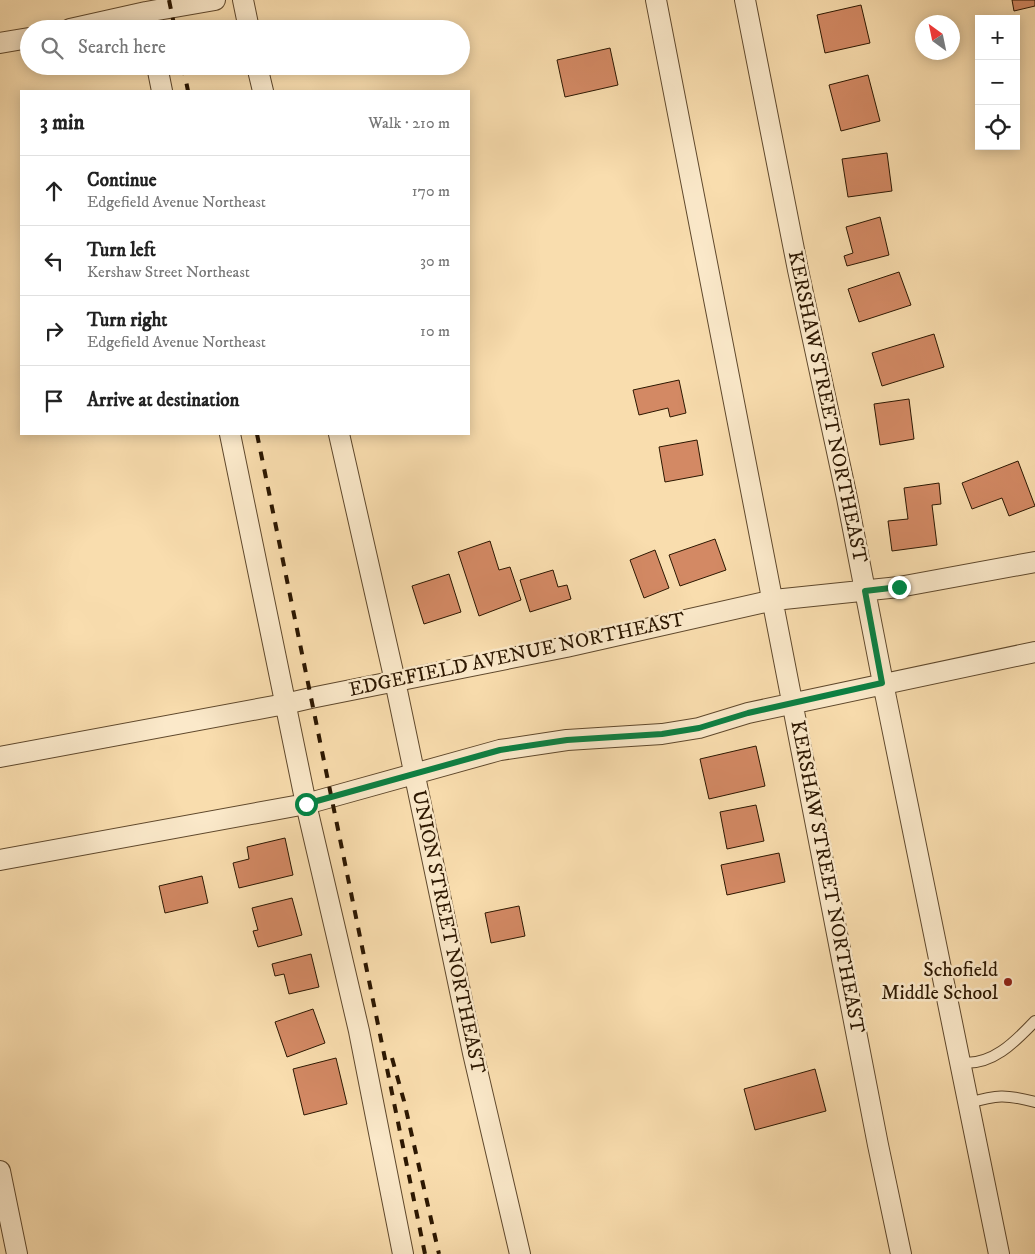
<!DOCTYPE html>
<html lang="en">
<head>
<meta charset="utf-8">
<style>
  :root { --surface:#fff; --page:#f2f2f2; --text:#222; --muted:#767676; --line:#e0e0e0 }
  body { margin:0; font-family:"IM FELL DW Pica",serif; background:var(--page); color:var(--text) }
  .controls { position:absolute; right:15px; top:15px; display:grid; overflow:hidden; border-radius:0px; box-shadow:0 2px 12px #0003 }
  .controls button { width:45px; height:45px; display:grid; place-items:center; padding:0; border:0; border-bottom:1px solid var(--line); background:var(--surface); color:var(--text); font:25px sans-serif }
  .compass { position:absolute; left:915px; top:15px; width:45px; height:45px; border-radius:50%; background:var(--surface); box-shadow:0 2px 12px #0003; rotate:327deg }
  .stop { position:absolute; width:15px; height:15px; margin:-11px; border:4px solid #0b8043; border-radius:50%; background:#fff }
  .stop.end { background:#0b8043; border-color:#fff; box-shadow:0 1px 5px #0008 }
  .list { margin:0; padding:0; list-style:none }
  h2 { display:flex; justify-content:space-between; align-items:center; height:65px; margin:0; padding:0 20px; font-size:21px }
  h2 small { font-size:16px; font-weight:400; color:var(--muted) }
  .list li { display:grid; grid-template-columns:32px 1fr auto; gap:15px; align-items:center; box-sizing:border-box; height:70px; padding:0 20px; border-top:1px solid var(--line) }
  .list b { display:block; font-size:19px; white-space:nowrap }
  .list p { margin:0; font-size:16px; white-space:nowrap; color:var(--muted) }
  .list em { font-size:16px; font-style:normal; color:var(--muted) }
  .icon { flex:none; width:28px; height:28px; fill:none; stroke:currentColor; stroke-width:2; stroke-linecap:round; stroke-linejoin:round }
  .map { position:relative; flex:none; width:1035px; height:1254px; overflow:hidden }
  .search { position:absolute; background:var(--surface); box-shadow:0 2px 12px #0003; left:20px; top:20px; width:450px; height:55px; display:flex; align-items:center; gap:12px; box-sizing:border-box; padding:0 18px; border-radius:28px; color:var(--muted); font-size:19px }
  .panel { position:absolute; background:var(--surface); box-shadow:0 2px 12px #0003; left:20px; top:90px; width:450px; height:345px; border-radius:0px }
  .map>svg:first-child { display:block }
  .building { fill:#d38964; stroke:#2c1701 }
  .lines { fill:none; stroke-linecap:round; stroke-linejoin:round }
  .lane-casing { stroke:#5f482c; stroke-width:12 }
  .street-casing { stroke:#5f482c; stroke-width:22 }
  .lane { stroke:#fbe9ca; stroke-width:10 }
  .street { stroke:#fbe9ca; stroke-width:20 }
  .rail { stroke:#2c1701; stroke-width:4; stroke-dasharray:9 9; stroke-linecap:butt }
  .route { stroke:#0b8043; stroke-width:6 }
  .poi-dot { fill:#8f2418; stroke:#fbe9ca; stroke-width:2 }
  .labels { text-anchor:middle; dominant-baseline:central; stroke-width:5; stroke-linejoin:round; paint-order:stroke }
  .street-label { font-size:20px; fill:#2c1701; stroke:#fbe9ca }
  .poi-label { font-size:20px; fill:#2c1701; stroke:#fbe9ca; text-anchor:end }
</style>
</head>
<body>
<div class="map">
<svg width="1035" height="1254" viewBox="0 0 1035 1254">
  <rect width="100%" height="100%" fill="#f9ddae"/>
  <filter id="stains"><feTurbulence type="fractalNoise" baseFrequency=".004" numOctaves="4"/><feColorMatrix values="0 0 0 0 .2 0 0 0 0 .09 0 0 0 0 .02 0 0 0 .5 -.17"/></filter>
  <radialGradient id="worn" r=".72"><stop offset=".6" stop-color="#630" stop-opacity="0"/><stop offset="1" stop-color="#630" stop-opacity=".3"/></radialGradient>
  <path class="building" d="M1012,0h23v6l-21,5z
    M861,5l9,38 -45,10 -8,-38z
    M610,48l8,37 -53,12 -8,-37z
    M868,75l12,46 -39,10 -12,-46z
    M887,153l5,38 -44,6 -6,-38z
    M880,217l9,38 -42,11 -3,-10 9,-3 -7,-26z
    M899,272l12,33 -52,17 -11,-33z
    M934,334l10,33 -62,19 -10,-33z
    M679,380l7,33 -16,4 -2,-9 -29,7 -6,-25z
    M909,399l5,40 -34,6 -6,-41z
    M697,440l6,35 -38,7 -6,-35z
    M1018,461l17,45 -26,10 -7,-18 -30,11 -10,-26z
    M939,483l2,21 -9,1 5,40 -45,6 -4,-30 20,-2 -4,-31z
    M715,539l11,31 -46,16 -11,-31z
    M490,541l9,29 11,-3 11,33 -42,16 -21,-64z
    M655,550l14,38 -25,10 -14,-38z
    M553,570l5,17 9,-2 4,14 -41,13 -10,-32z
    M449,574l12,38 -37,12 -12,-38z
    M756,746l9,40 -56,13 -9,-40z
    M756,805l8,36 -37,8 -7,-37z
    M285,838l8,37 -54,13 -6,-25 16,-4 -2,-12z
    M779,853l6,29 -58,13 -6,-30z
    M202,876l6,27 -43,10 -6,-27z
    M292,898l10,37 -44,12 -5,-16 5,-1 -6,-22z
    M519,906l6,30 -34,7 -6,-30z
    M311,954l8,33 -30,7 -5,-20 -9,2 -3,-12z
    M313,1009l12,34 -38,14 -12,-35z
    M336,1058l11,46 -43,11 -11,-46z
    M815,1069l11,42 -71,19 -11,-41z"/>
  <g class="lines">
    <g class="lane-casing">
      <path id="lane" d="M960,1062c31,5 55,-20 75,-41
        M968,1103c29,-8 37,-9 67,-1"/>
    </g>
    <g class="street-casing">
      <path id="street" d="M243,0l6,29
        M656,0l222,1145 23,109
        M745,0l53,270 49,228 36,185 116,571
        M70,29l76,-17 69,-12
        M0,43l29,-5
        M157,66l5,25
        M257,66l6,25
        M230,434l76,370 53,227 44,223
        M339,434l56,247 78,372 47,201
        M0,757l285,-53 26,-6 255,-51 208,-47 125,-13 136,-25
        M0,860l306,-56 194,-54 67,-10 95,-6 37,-6 49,-15 287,-61
        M0,1171l17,83"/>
    </g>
    <use href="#lane" class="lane"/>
    <use href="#street" class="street"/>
    <path class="rail" d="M169,0l6,29
      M183,66l5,25
      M257,434l168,820
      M392,1058l12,43 35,153"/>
  </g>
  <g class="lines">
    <path class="route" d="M306,804l194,-54 67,-10 95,-6 37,-6 49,-15 134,-30 -17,-92 34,-4"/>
  </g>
  <circle class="poi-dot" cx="1008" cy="982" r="5"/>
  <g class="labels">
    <g class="street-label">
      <text transform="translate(827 407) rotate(78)">KERSHAW STREET NORTHEAST</text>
      <text transform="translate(517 655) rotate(-12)">EDGEFIELD AVENUE NORTHEAST</text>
      <text transform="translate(827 877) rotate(79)">KERSHAW STREET NORTHEAST</text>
      <text transform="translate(448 932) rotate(78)">UNION STREET NORTHEAST</text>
    </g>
    <g class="poi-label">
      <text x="998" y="970">Schofield<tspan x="998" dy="23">Middle School</tspan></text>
    </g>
  </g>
  <rect width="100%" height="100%" filter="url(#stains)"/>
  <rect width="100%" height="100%" fill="url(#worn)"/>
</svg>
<div class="controls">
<button>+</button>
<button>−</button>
<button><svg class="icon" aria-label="locate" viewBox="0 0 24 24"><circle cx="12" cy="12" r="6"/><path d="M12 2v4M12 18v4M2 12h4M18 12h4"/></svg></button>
</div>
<svg class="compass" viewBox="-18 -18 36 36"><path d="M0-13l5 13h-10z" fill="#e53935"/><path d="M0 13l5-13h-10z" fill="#767676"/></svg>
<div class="stop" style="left:306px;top:804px"></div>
<div class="stop end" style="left:899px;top:587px"></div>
<div class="search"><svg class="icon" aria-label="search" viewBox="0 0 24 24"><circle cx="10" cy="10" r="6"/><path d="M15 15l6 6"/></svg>Search here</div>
<section class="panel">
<h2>3 min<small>Walk · 210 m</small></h2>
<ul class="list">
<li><svg class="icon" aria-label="ahead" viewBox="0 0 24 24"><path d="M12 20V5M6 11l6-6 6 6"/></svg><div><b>Continue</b><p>Edgefield Avenue Northeast</p></div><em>170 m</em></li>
<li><svg class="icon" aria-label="left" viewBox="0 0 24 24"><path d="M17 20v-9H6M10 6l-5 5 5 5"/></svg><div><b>Turn left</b><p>Kershaw Street Northeast</p></div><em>30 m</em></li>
<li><svg class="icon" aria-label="right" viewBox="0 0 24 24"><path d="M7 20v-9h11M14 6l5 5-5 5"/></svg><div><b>Turn right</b><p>Edgefield Avenue Northeast</p></div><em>10 m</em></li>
<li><svg class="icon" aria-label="arrive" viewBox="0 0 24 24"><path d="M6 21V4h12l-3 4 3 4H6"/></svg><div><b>Arrive at destination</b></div></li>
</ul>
</section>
</div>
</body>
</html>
